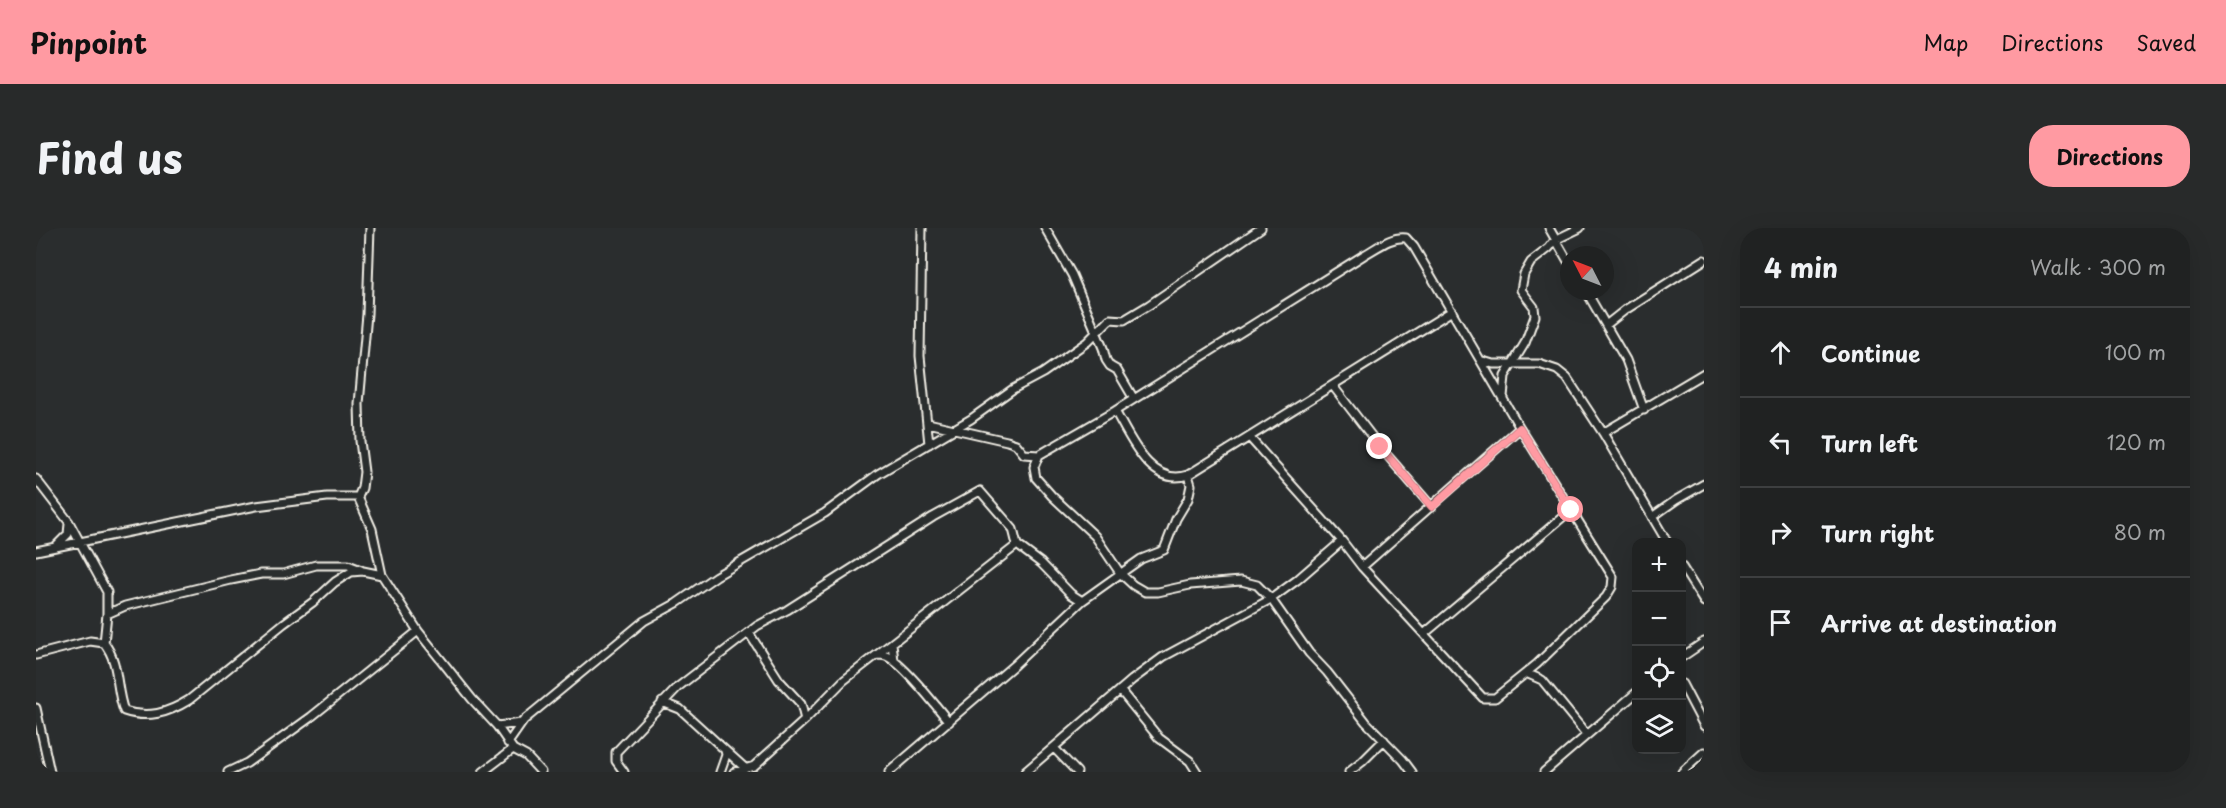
<!DOCTYPE html>
<html lang="en">
<head>
<meta charset="utf-8">
<style>
  :root { --surface:#202222; --page:#282a2a; --text:#f1f3f6; --muted:#a2a4a5; --line:#3d3f40; --accent:#ff9aa2 }
  body { margin:0; font-family:"Playpen Sans",sans-serif; background:var(--page); color:var(--text) }
  .controls { position:absolute; right:18px; bottom:18px; display:grid; overflow:hidden; border-radius:12px; box-shadow:0 6px 24px #0002 }
  .controls button { width:54px; height:54px; display:grid; place-items:center; padding:0; border:0; border-bottom:2px solid var(--line); background:var(--surface); color:var(--text); font:30px sans-serif }
  .compass { position:absolute; left:1524px; top:18px; width:54px; height:54px; border-radius:50%; background:var(--surface); box-shadow:0 6px 24px #0002; rotate:312deg }
  .stop { position:absolute; width:18px; height:18px; margin:-14px; border:4px solid #ff9aa2; border-radius:50%; background:#fff }
  .stop.end { background:#ff9aa2; border-color:#fff; box-shadow:0 2px 6px #0008 }
  .list { margin:0; padding:0; list-style:none }
  h2 { display:flex; justify-content:space-between; align-items:center; height:78px; margin:0; padding:0 24px; font-size:26px }
  h2 small { font-size:20px; font-weight:400; color:var(--muted) }
  .list li { display:grid; grid-template-columns:39px 1fr auto; gap:18px; align-items:center; box-sizing:border-box; height:90px; padding:0 24px; border-top:2px solid var(--line) }
  .list b { display:block; font-size:22px; white-space:nowrap }
  .list em { font-size:20px; font-style:normal; color:var(--muted) }
  .icon { flex:none; width:33px; height:33px; fill:none; stroke:currentColor; stroke-width:2; stroke-linecap:round; stroke-linejoin:round }
  .map { position:relative; flex:none; width:1668px; height:544px; overflow:hidden; border-radius:24px }
  header { display:flex; align-items:center; gap:36px; box-sizing:border-box; height:84px; padding:0 30px; background:var(--accent); color:#111 }
  header strong { font-size:28px }
  nav { display:flex; gap:33px; margin-inline-start:auto; font-size:21px }
  .intro { display:flex; align-items:center; justify-content:space-between; box-sizing:border-box; height:144px; padding:0 36px }
  h1 { margin:0; font-size:42px }
  .button { padding:15px 27px; border-radius:24px; background:var(--accent); color:#111; font-size:21px; font-weight:700 }
  main { display:flex; gap:36px; padding:0 36px }
  aside { flex:1; background:var(--surface); border-radius:24px; box-shadow:0 6px 24px #0002 }
  .map>svg:first-child { display:block }
  .lines { fill:none; stroke-linecap:round; stroke-linejoin:round }
  .minor-casing { stroke:#f4f1e8; stroke-width:11 }
  .minor { stroke:#2a2d2e; stroke-width:7 }
  .route { stroke:#ff9aa2; stroke-width:8 }
</style>
</head>
<body>
<header>
<strong>Pinpoint</strong>
<nav><a>Map</a><a>Directions</a><a>Saved</a></nav>
</header>
<div class="intro"><h1>Find us</h1><a class="button">Directions</a></div>
<main>
<div class="map">
<svg width="1668" height="544" viewBox="0 0 1668 544">
  <rect width="100%" height="100%" fill="#2a2d2e"/>
  <filter id="ink" filterUnits="userSpaceOnUse"><feTurbulence type="fractalNoise" baseFrequency=".0167" numOctaves="2"/><feDisplacementMap in="SourceGraphic" scale="12" xChannelSelector="R" yChannelSelector="G"/><feConvolveMatrix kernelMatrix="1 2 1 2 8 2 1 2 1" color-interpolation-filters="sRGB"/></filter>
  <g filter="url(#ink)">
    <g class="lines">
      <g class="minor-casing">
        <path id="minor" d="M334,0l-3,86 -8,90 1,37 4,31 -2,16 -4,9 14,32 10,46 36,56 54,68 25,27 16,23
          M886,0l-2,128 9,88
          M1009,0l27,47 31,73 3,12 4,6 7,4 17,29
          M1513,0l20,35
          M1550,63l40,69 18,50
          M1570,97l19,-15 79,-50
          M1447,133l10,3h46l18,6 10,8 36,55 64,109
          M1297,158l47,61 52,60
          M1467,169l2,-21 20,-33 10,-27 -1,-9 -13,-17 3,-16 7,-12 18,-14 6,-8 25,-12
          M1079,183c15,26 36,77 73,64l264,-164
          M892,195l79,18 9,3 8,10 15,1
          M1567,205l101,-60
          M1214,210l92,103 20,26 121,131h12l42,-34 69,-67 6,-10 1,-10 -93,-149 -106,-181 -8,-9c-15,-2 -29,10 -42,17l-249,156 -76,44 -5,12 2,11 16,18 43,40 25,37 13,12 12,7h13l32,-7 51,-4 16,4 14,14 38,54 18,19 39,50 37,38 9,12
          M0,251l33,43 38,70v22l-3,29
          M1616,289l24,-17 28,-16
          M19,319l13,-13 1,-10
          M0,323l220,-45 71,-9h31
          M1326,339l158,-139
          M1646,339l22,35
          M71,386l18,-8 106,-26 30,-6h22l33,-9h32l13,5
          M713,405l30,47 22,24 4,16
          M1388,406l147,-124
          M856,415l125,-98 24,18 30,31 11,7
          M0,427l54,-14 14,2c16,20 11,44 20,68 24,8 44,2 65,-11l94,-76 30,-22 22,-20 16,-10 12,-1 19,4
          M841,427c3,0 6,0 9,1 16,6 52,52 63,66
          M1646,429l22,-15
          M1490,445l16,7 45,55
          M1646,456l22,42
          M1084,462l39,48 31,23 7,11
          M626,474l18,7 45,41 1,5 -6,17
          M0,480l14,64
          M461,498l24,-3
          M472,515l16,-23 120,-99 33,-18 39,-27 109,-63 53,-39 93,-55 42,-30 30,-16 44,-31 23,-23 14,1 25,-15 112,-77
          M1018,520l23,24
          M689,522l20,18
          M192,544l19,-9 64,-46 107,-86
          M447,544l30,-23 13,7 15,16
          M588,544l-8,-11v-9l62,-65 79,-61 30,-16 146,-93 47,-26 33,38 4,16
          M698,544l20,-6 51,-46 38,-39 49,-38 2,18
          M853,544l125,-107 68,-64 59,-42 23,-9 12,-31 12,-20 3,-14 -3,-10
          M989,544l107,-92 31,-23 108,-58 26,-19 45,-39
          M1313,544l13,-10 22,-22
          M1508,544l92,-79
          M1646,544l22,-20"/>
      </g>
      <use href="#minor" class="minor"/>
    </g>
  </g>
  <g class="lines" filter="url(#ink)">
    <path class="route" d="M1344,219l52,60 88,-79 51,82"/>
  </g>
</svg>
<div class="controls">
<button>+</button>
<button>−</button>
<button><svg class="icon" aria-label="locate" viewBox="0 0 24 24"><circle cx="12" cy="12" r="6"/><path d="M12 2v4M12 18v4M2 12h4M18 12h4"/></svg></button>
<button><svg class="icon" aria-label="layers" viewBox="0 0 24 24"><path d="M12 4l9 5-9 5-9-5zM3 14l9 5 9-5"/></svg></button>
</div>
<svg class="compass" viewBox="-18 -18 36 36"><path d="M0-13l5 13h-10z" fill="#e53935"/><path d="M0 13l5-13h-10z" fill="#a2a4a5"/></svg>
<div class="stop" style="left:1535px;top:282px"></div>
<div class="stop end" style="left:1344px;top:219px"></div>
</div>
<aside>
<h2>4 min<small>Walk · 300 m</small></h2>
<ul class="list">
<li><svg class="icon" aria-label="ahead" viewBox="0 0 24 24"><path d="M12 20V5M6 11l6-6 6 6"/></svg><div><b>Continue</b></div><em>100 m</em></li>
<li><svg class="icon" aria-label="left" viewBox="0 0 24 24"><path d="M17 20v-9H6M10 6l-5 5 5 5"/></svg><div><b>Turn left</b></div><em>120 m</em></li>
<li><svg class="icon" aria-label="right" viewBox="0 0 24 24"><path d="M7 20v-9h11M14 6l5 5-5 5"/></svg><div><b>Turn right</b></div><em>80 m</em></li>
<li><svg class="icon" aria-label="arrive" viewBox="0 0 24 24"><path d="M6 21V4h12l-3 4 3 4H6"/></svg><div><b>Arrive at destination</b></div></li>
</ul>
</aside>
</main>
</body>
</html>
